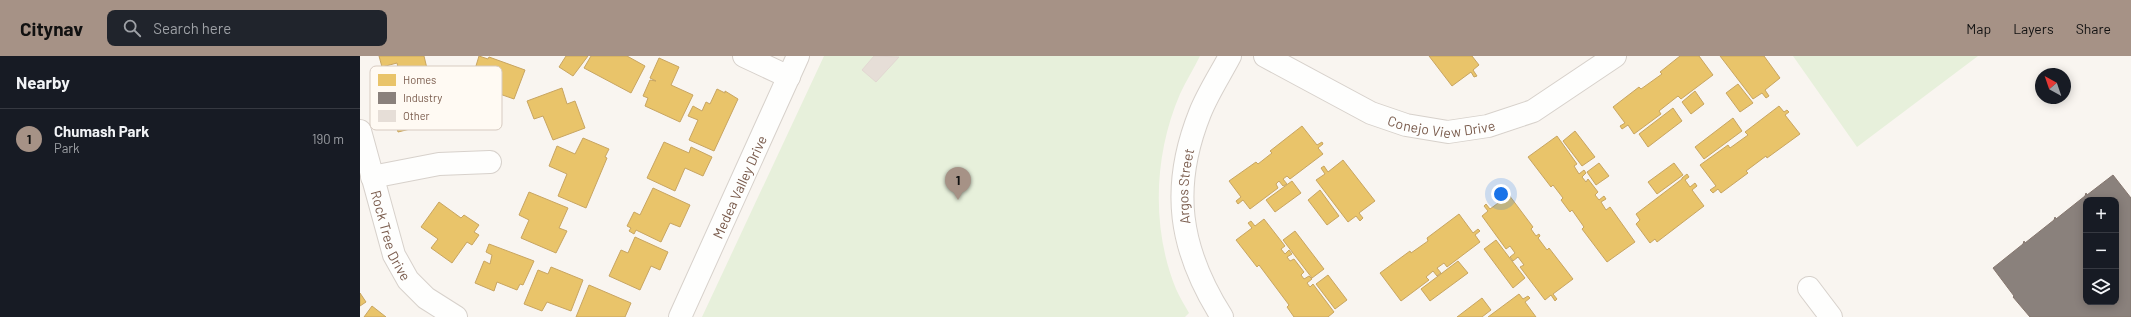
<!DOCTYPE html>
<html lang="en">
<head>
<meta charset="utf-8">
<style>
  :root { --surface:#171b24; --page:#20242c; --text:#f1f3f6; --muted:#9ea1a6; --line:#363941; --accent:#a69286 }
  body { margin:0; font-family:Barlow,sans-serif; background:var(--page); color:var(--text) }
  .controls { position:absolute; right:12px; bottom:12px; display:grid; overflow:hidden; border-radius:8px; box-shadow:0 2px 10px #0003 }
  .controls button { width:36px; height:36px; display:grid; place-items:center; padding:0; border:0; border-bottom:1px solid var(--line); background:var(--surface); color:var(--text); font:20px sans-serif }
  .compass { position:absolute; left:1675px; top:12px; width:36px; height:36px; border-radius:50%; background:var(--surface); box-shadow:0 2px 10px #0003; rotate:320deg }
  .you { position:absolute; left:1141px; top:138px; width:14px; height:14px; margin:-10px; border:3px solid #fff; border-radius:50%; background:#1a73e8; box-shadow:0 0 0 6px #1a73e833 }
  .badge { display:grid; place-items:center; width:26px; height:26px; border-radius:50%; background:var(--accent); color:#111; font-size:13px; font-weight:700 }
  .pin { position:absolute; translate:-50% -33px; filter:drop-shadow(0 1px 2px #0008) }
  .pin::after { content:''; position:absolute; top:21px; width:14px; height:12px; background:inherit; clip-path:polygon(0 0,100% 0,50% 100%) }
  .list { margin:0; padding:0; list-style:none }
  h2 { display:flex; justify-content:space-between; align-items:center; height:52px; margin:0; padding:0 16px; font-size:17px }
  h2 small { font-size:13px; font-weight:400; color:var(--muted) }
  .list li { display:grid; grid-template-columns:26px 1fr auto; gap:12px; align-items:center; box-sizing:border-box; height:60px; padding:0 16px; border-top:1px solid var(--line) }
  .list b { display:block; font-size:15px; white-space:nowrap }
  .list p { margin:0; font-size:13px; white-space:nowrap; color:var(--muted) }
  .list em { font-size:13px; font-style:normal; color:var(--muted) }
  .icon { flex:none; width:22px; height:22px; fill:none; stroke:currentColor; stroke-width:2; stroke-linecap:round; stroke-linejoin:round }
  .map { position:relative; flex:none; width:1771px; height:261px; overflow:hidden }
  header { display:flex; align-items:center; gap:24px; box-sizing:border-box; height:56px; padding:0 20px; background:var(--accent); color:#111 }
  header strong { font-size:19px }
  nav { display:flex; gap:22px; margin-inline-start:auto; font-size:14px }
  .search { width:280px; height:36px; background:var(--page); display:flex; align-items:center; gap:10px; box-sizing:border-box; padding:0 14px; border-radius:8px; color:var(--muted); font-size:15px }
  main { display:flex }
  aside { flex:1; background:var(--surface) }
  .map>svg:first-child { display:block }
  .green { fill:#e7f0db }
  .homes { fill:#e9c46a; stroke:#c8a561 }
  .industry { fill:#8a817c; stroke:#85766e; fill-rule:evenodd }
  .building { fill:#e6ded7; stroke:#e2d8d2 }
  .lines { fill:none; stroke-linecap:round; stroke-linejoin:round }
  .minor-casing { stroke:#d7d1cb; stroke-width:24 }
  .minor { stroke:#fefefd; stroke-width:22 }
  .labels { text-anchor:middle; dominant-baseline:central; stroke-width:4; stroke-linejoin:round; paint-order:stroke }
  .street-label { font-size:14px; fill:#7a5c4d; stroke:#fffaf3 }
  .key { fill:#fffaf3; stroke:#d7cbc1; stroke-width:1 }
  .key-label { font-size:11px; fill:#7a5c4d }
</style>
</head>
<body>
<header>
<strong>Citynav</strong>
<div class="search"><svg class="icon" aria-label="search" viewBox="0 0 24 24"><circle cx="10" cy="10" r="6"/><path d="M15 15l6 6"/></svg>Search here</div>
<nav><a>Map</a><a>Layers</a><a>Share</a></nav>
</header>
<main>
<aside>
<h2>Nearby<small></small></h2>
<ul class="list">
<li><span class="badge">1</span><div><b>Chumash Park</b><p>Park</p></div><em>190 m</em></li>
</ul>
</aside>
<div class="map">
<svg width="1771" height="261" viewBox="0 0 1771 261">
  <rect width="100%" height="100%" fill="#f9f5f0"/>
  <path class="green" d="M464,0h376c-6,12 -14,25 -20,38 -26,60 -29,134 -4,195 4,9 9,17 13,24l-4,4h-483z
    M1433,0h185l-121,91z"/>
  <path class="homes" d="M19,0h45l6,25 -27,7 -6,-25 -15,4z
    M119,0l9,3 1,-2 36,13 -11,29 -23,-8 -6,18 -20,-7z
    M206,0h22l-15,20 -14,-9z
    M231,0h36l18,10 -14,27 -47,-25z
    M1069,0h43l7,9 -6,5 4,6 -3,1 -3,-5 -19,14z
    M1320,0h19l14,19 -32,24 -3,-3 -19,15 2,3 -27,20 -6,-9 -6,4 -2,-3 5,-3 -12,-16 26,-20 2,2 21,-15 -2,-2z
    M1360,0h44l16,22 -15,12 4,6 -3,2 -4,-5 -9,6z
    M299,2l20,9 -8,18 22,10 -13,27 -35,-16 3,-8 -5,-2 7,-16 6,1 -6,-3z
    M1378,28l15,19 -13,9 -14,-19z
    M202,32l5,16 8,-3 10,27 -32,12 -10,-24 -9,3 -7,-18z
    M357,33l8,4v-2l13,8 -24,52 -25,-11 9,-20 -10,-4 5,-10 9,5 4,-9 4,2z
    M87,34l7,28 -56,14 -6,-22 16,-4 -1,-5z
    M1335,35l9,13 -13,10 -9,-12z
    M1419,50l5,6 3,-2 2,2 -4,3 15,19 -33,24 -1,-2 -20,15 2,2 -27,20 -3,-4 -5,4 -3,-3 6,-4 -16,-21 28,-20 2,3 18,-13 -3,-3z
    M1313,52l9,13 -34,26 -9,-13z
    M1373,62l9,13 -38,28 -9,-12z
    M942,70l15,19 5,-3 1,2 -5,4 5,6 -33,25 -3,-3 -4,3 4,5 -4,2 -4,-5 -3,3 2,4 -28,21 -7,-9 -5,4 -2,-3 5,-4 -12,-16 27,-19 2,2 14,-11 -2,-2z
    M1215,75l20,26 -13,9 -19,-25z
    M1197,80l20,28 -3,2 5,8 5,-4 2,3 -4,4 4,5 2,-3 10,13 -3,3 4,5 5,-4 2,3 -5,3 5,8 4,-3 25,35 -28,20 -25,-33 2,-2 -12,-17 -2,2 -9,-12 2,-2 -10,-13 -2,2 -23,-30z
    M223,82l26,11 -4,8 2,1 -21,50 -28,-12 9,-22 -18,-8 8,-20 18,8z
    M304,86l25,11 2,-6 21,10 -9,19 -18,-8 -10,23 -28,-13z
    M983,104l32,41 -16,12 4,5 -3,3 -4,-5 -8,6 -32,-42 9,-6 -4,-6 3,-2 4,6z
    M1239,107l10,13 -13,9 -9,-13z
    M1314,107l9,12 -26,19 -9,-12z
    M1327,118l2,3 -4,3 5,7 5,-4 2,3 -5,4 12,16 -47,36 -2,-3 -5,4 -14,-19 4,-4 -4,-6 46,-35v-1z
    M932,125l9,12 -26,19 -9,-12z
    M293,132l37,17 -10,22 -10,-4 -9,19 -25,-12 -2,4 -5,-3 2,-3 -4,-2 7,-14 6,3z
    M960,134l19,26 -12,9 -19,-25z
    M169,136l39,16 -9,20 8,3 -11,22 -35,-15 8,-18 -10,-5z
    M1149,139l24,32 -2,2 5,7 3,-2 1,2 -2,2 9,12 2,-2 24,31 -20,15 4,5 -2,2 -4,-6 -6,5 -25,-33 4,-2 -6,-8 -5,4 -3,-4 5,-4 -5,-7 -4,3 -24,-33 6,-5 -4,-5 2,-2 4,5z
    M79,146l22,16 3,-3 15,10 -5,7 5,3 -7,10 -5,-3 -15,21 -21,-15 7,-9 -17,-12z
    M1099,158l14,19 5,-4 2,2 -5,4 5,7 -33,25 -3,-4 -7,5 4,5 -4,3 -4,-5 -7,6 3,3 -28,21 -21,-28 30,-22 1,2 17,-12 -1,-3z
    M904,163l21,27 -4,3 4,5 4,-4 3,4 -5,3 3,4 4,-2 10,13 -3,3 3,4 5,-3 3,3 -5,4 3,4 3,-3 21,28 -6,5h-34l-7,-10 2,-2 -30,-40 -2,2 -21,-27 16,-12 -4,-5 3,-2 4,5z
    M935,175l29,38 -12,9 -29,-38z
    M275,181l33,15 -8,18 -9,-4 -11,24 -31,-14 12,-26 7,3z
    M1136,184l29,38 -12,10 -29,-39z
    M129,188l45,17 -11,24 -3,-1 -3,6 -20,-8 -3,9 -19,-8 9,-22 6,3 2,-9 -6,-3z
    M1098,205l10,12 -38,28 -9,-12z
    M191,211l32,13 -12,31 -24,-9 -5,9 -18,-7 14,-34 10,4z
    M968,219l19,25 -12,9 -19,-25z
    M229,229l42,18 -6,14h-49z
    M0,237l6,9 -6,4z
    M1159,238l4,5 5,-3 2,2 -5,4 11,15h-48z
    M1122,242l9,12 -9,7h-25z
    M12,250l14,11h-22z"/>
  <path class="industry" d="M1753,119l18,23v119h-101l-17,-20 1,-1 -21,-28 30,-24 1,-3 1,2 29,-23 1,-3 1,2 29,-23 1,-3 1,2zM1726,144h30v102h-30z"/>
  <path class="building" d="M514,0l25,1 -23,25 -14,-12z"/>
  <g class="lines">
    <g class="minor-casing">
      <g id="minor">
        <path d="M384,0l45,21"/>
        <path id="s1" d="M905,0l106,57 35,12 42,7 40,-6 45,-15 82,-55"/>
        <path id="s2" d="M0,75l34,124 14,25 18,18 30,19"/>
        <path d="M12,121l67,-13 51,-2"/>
        <path d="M1449,232l22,29"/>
        <path id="s3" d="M320,261l118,-261"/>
        <path id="s4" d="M862,261c-43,-68 -52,-129 -22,-204 8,-20 20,-38 30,-57"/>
      </g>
    </g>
    <use href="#minor" class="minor"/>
  </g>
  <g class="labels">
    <g class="street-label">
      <text stroke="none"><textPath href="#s1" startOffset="193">Conejo View Drive</textPath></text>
      <text stroke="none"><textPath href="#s4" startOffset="139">Argos Street</textPath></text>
      <text stroke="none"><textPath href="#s3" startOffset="143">Medea Valley Drive</textPath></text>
      <text stroke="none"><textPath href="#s2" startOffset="109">Rock Tree Drive</textPath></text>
    </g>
  </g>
  <rect x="10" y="10" width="132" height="64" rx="6" class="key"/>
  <rect x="18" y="18" width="18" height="12" fill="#e9c46a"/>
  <rect x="18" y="36" width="18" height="12" fill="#8a817c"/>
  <rect x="18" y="54" width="18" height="12" fill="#e6ded7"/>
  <g class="key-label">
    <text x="43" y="28">Homes</text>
    <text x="43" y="46">Industry</text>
    <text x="43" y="64">Other</text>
  </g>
</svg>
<div class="controls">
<button>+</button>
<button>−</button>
<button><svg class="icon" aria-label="layers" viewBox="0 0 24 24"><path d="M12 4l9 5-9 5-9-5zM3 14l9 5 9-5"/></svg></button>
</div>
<svg class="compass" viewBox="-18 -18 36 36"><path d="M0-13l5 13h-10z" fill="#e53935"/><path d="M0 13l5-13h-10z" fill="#9ea1a6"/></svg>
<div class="you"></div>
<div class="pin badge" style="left:598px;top:144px">1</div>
</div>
</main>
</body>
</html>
